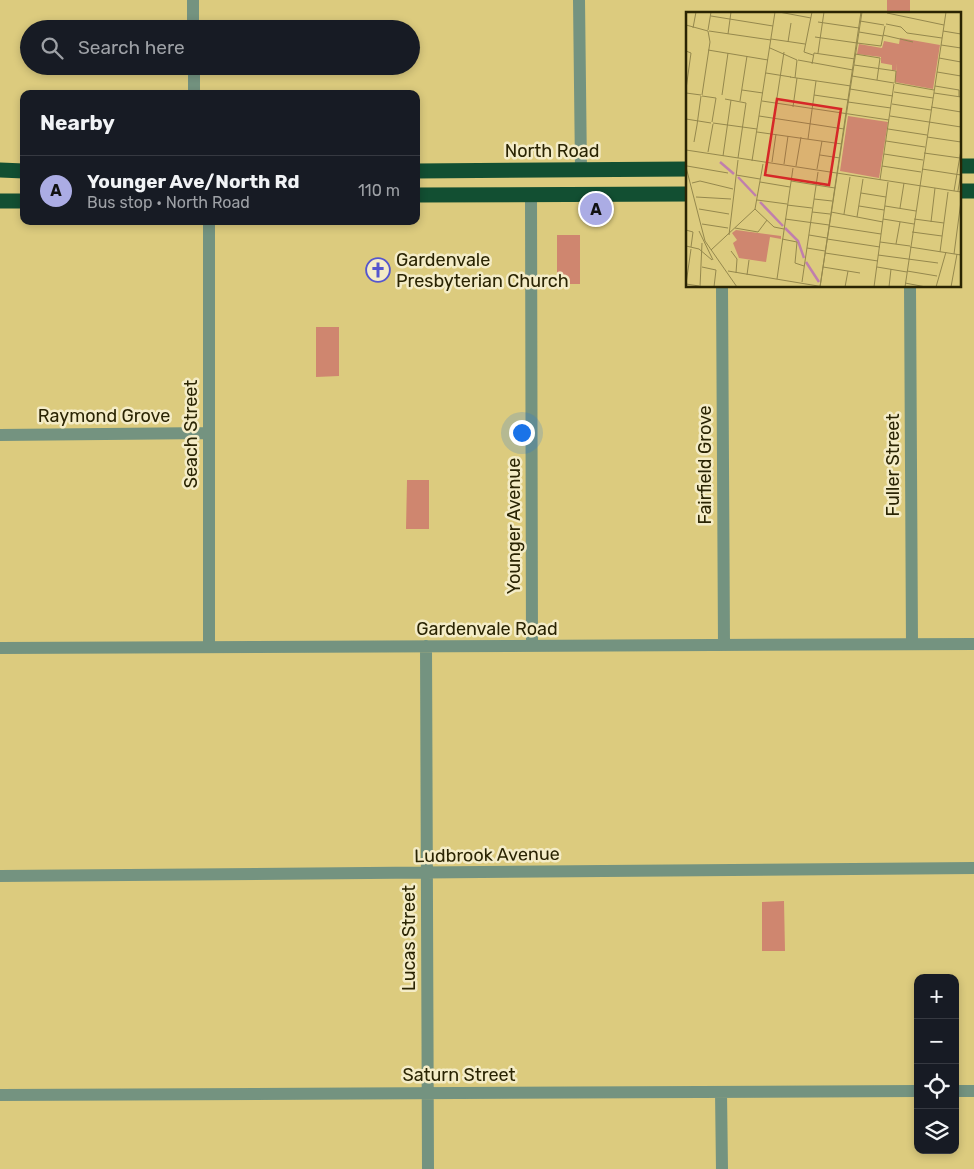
<!DOCTYPE html>
<html lang="en">
<head>
<meta charset="utf-8">
<style>
  :root { --surface:#171b24; --page:#20242c; --text:#f1f3f6; --muted:#9ea1a6; --line:#363941; --accent:#abace4 }
  body { margin:0; font-family:Rubik,sans-serif; background:var(--page); color:var(--text) }
  .controls { position:absolute; right:15px; bottom:15px; display:grid; overflow:hidden; border-radius:10px; box-shadow:0 2px 8px #0003 }
  .controls button { width:45px; height:45px; display:grid; place-items:center; padding:0; border:0; border-bottom:1px solid var(--line); background:var(--surface); color:var(--text); font:25px sans-serif }
  .you { position:absolute; left:521px; top:432px; width:18px; height:18px; margin:-12px; border:4px solid #fff; border-radius:50%; background:#1a73e8; box-shadow:0 0 0 8px #1a73e833 }
  .badge { display:grid; place-items:center; width:32px; height:32px; border-radius:50%; background:var(--accent); color:#111; font-size:16px; font-weight:700 }
  .pin { position:absolute; translate:-50% -50%; border:2px solid #fff; box-shadow:0 1px 5px #0006 }
  .list { margin:0; padding:0; list-style:none }
  h2 { display:flex; justify-content:space-between; align-items:center; height:65px; margin:0; padding:0 20px; font-size:21px }
  h2 small { font-size:16px; font-weight:400; color:var(--muted) }
  .list li { display:grid; grid-template-columns:32px 1fr auto; gap:15px; align-items:center; box-sizing:border-box; height:70px; padding:0 20px; border-top:1px solid var(--line) }
  .list b { display:block; font-size:19px; white-space:nowrap }
  .list p { margin:0; font-size:16px; white-space:nowrap; color:var(--muted) }
  .list em { font-size:16px; font-style:normal; color:var(--muted) }
  .icon { flex:none; width:28px; height:28px; fill:none; stroke:currentColor; stroke-width:2; stroke-linecap:round; stroke-linejoin:round }
  .map { position:relative; flex:none; width:974px; height:1169px; overflow:hidden }
  .search { position:absolute; background:var(--surface); box-shadow:0 2px 8px #0003; left:20px; top:20px; width:400px; height:55px; display:flex; align-items:center; gap:12px; box-sizing:border-box; padding:0 18px; border-radius:28px; color:var(--muted); font-size:19px }
  .panel { position:absolute; background:var(--surface); box-shadow:0 2px 8px #0003; left:20px; top:90px; width:400px; height:135px; border-radius:10px }
  .map>svg:first-child { display:block }
  .green { fill:#cf866f }
  .lines { fill:none; stroke-linecap:round; stroke-linejoin:round }
  .minor { stroke:#749380; stroke-width:12 }
  .highway { stroke:#124f32; stroke-width:15 }
  .labels { text-anchor:middle; dominant-baseline:central; stroke-width:5; stroke-linejoin:round; paint-order:stroke }
  .street-label { font-size:18px; fill:#2a2403; stroke:#f4ecc7 }
  .poi-label { font-size:18px; fill:#2a2403; stroke:#f4ecc7; text-anchor:start }
  .inset-river { fill:none; stroke:#c07fad; stroke-width:2.5 }
  .inset-road { fill:none; stroke:#95884d; stroke-width:1 }
  .view { fill:#d62828; fill-opacity:0.15; stroke:#d62828; stroke-width:2.5 }
  .inset-edge { fill:none; stroke:#2a2403; stroke-width:2.5 }
</style>
</head>
<body>
<div class="map">
<svg width="974" height="1169" viewBox="0 0 974 1169">
  <rect width="100%" height="100%" fill="#dccb7e"/>
  <path class="green" d="M887,0h23v14h-23z
    M557,235h23v49h-23z
    M316,327h23v49l-23,1z
    M407,480h22v49h-23z
    M784,901l1,50h-23v-49z"/>
  <g class="lines">
    <path class="minor" d="M193,0v29
      M579,0l2,170
      M194,66v28
      M531,195l1,451
      M209,221v426
      M722,286l2,358
      M910,286l2,358
      M0,435l209,-2
      M426,646l2,523
      M0,648l974,-4
      M0,876l974,-8
      M955,1091h19
      M721,1092l1,77
      M0,1095l918,-4"/>
    <path class="highway" d="M960,166h14
      M0,170l24,1
      M416,171l272,-2
      M960,191h14
      M416,195l272,-1
      M0,201h24"/>
  </g>
  <defs>
    <g id="church-ring" transform="scale(1.25)"><circle r="9.5" fill="#f4ecc7" stroke="#5556ce" stroke-width="1.5"/><path d="M-1.2-6h2.4v3.5h3.3v2.4h-3.3V6h-2.4V-.1h-3.3v-2.4h3.3Z" fill="#5556ce"/></g>
  </defs>
  <g fill-rule="evenodd">
    <use href="#church-ring" x="378" y="270"/>
  </g>
  <g class="labels">
    <g class="street-label">
      <text x="552" y="151">North Road</text>
      <text x="104" y="416">Raymond Grove</text>
      <text transform="translate(191 434) rotate(-90)">Seach Street</text>
      <text transform="translate(705 465) rotate(-90)">Fairfield Grove</text>
      <text transform="translate(893 465) rotate(-90)">Fuller Street</text>
      <text transform="translate(514 526) rotate(-90)">Younger Avenue</text>
      <text x="487" y="629">Gardenvale Road</text>
      <text transform="translate(487 855) rotate(-1)">Ludbrook Avenue</text>
      <text transform="translate(409 938) rotate(-90)">Lucas Street</text>
      <text x="459" y="1075">Saturn Street</text>
    </g>
    <g class="poi-label">
      <text x="396" y="260">Gardenvale<tspan x="396" dy="21">Presbyterian Church</tspan></text>
    </g>
  </g>
  <g transform="translate(686 12)">
    <rect width="275" height="275" fill="#dccb7e"/>
    <path d="M214,26l40,7 -7,44 -38,-7 2,-19 -1,7h-4v-5l-11,-2v-6l-24,-3 2,-10 23,4 2,-7 15,3zM162,104l40,6 -9,56 -39,-7zM50,218l45,6v3l-11,-2 -4,25 -27,-4 -6,-15 4,-3 -5,-7z" fill="#cf866f"/>
    <path class="inset-river" d="M34,150l14,12M52,165l18,19M74,190l23,24M99,216l13,13 6,17M120,250l13,20"/>
    <path class="inset-road" d="M93,0l32,6M126,0l-8,40 9,3M201,1l57,12M25,4l62,10M174,9l24,4M132,10l41,6M200,12l15,3 6,6 35,5M0,13l22,6M7,16l3,-16M22,18l3,-18M23,19l62,9M257,19l18,3M173,20l24,4M42,22l3,-22M197,23l30,7M129,25l42,6M85,27l34,5M102,30l3,-19M171,31l24,3 4,-20M255,33l20,3M84,36l27,12M22,38l60,10M0,39l5,2 -5,36M132,41l6,-41M169,42l25,4 -3,22M253,46l22,4M112,48l55,10M126,52l2,-11 41,6M168,53l42,6 -1,12M251,60l24,4M80,61l25,4M166,64l42,7M104,65l61,9M109,66l2,-18M209,71l39,7M249,74l24,4v7M164,77l43,7M56,78l21,3M208,80l39,6M0,81l15,2M248,81l27,4M16,83l8,-53 -2,-11M36,83l6,-42M128,83l34,5M16,84l14,2 -4,24M39,87l21,4 -8,55M54,89l7,-45M76,89l127,19M162,90l43,6M90,92l8,-52M206,92l39,6M107,95l4,-29M245,95l30,5M73,104l85,13M204,104l39,6M0,107l25,4M243,110l32,5M27,111l44,6M11,113l4,-29M202,117l39,6M71,120l85,12M241,125l34,5M122,127l8,-58M200,129l39,6M8,130l3,-17M0,138l275,42M22,140l5,-28M238,141l36,5M198,142l39,6M134,143l20,3M37,144l8,-56M66,149l23,-149M86,150l4,-28M98,152l4,-28M1,154l41,7M110,154l5,-29M196,154l39,6M0,155l19,74 32,46M131,157l5,-28M236,157l39,6M50,163l24,4M194,168l14,-96M105,169l44,7M74,170l30,5M6,171l8,-2 33,8M268,179l7,-41M272,179l3,-18M175,181l25,4M10,185l35,2M128,187l18,2M71,188l30,4M101,193l25,3M173,194l25,4M199,194l31,5M214,196l4,-25M13,197l30,5M69,197l19,18 10,2M126,200l18,2M145,200l52,10M158,202l6,-37M171,205l6,-38M99,207l44,6M197,207l31,5M228,207l30,4M245,210l4,-34M16,212l26,4M143,214l52,8M49,216l23,4 9,-12M0,218l7,2 -2,15M13,219l14,29M226,220l30,4M43,223l9,-75M123,223l18,3M96,227l15,3 -2,21 9,3M141,227l53,8M194,230l30,4M210,232l4,-22M0,234l13,3 13,11M224,235l51,8M121,236l18,3M5,237l-5,35 13,2M25,238l44,-41 8,-45M45,239l6,8 -1,14M254,240l8,-60M139,241l53,8M268,242l7,-53M192,243l60,8M16,255l14,3 -2,17M137,255l37,6M191,255l30,5M42,259l96,16M221,259l30,5M61,263l2,-15M91,267l16,-111M116,270l16,-110M219,271l21,4M14,275l2,-44M134,275l42,-275M134,275l41,-275M159,275l3,-16M188,275l14,-105M203,275l2,-18M219,275l41,-275M250,275l10,-35M265,275l6,-33"/>
    <path class="view" d="M91,87l64,10 -12,76 -64,-10z"/>
    <rect width="275" height="275" class="inset-edge"/>
  </g>
</svg>
<div class="controls">
<button>+</button>
<button>−</button>
<button><svg class="icon" aria-label="locate" viewBox="0 0 24 24"><circle cx="12" cy="12" r="6"/><path d="M12 2v4M12 18v4M2 12h4M18 12h4"/></svg></button>
<button><svg class="icon" aria-label="layers" viewBox="0 0 24 24"><path d="M12 4l9 5-9 5-9-5zM3 14l9 5 9-5"/></svg></button>
</div>
<div class="you"></div>
<div class="pin badge" style="left:596px;top:209px">A</div>
<div class="search"><svg class="icon" aria-label="search" viewBox="0 0 24 24"><circle cx="10" cy="10" r="6"/><path d="M15 15l6 6"/></svg>Search here</div>
<section class="panel">
<h2>Nearby<small></small></h2>
<ul class="list">
<li><span class="badge">A</span><div><b>Younger Ave/North Rd</b><p>Bus stop · North Road</p></div><em>110 m</em></li>
</ul>
</section>
</div>
</body>
</html>
